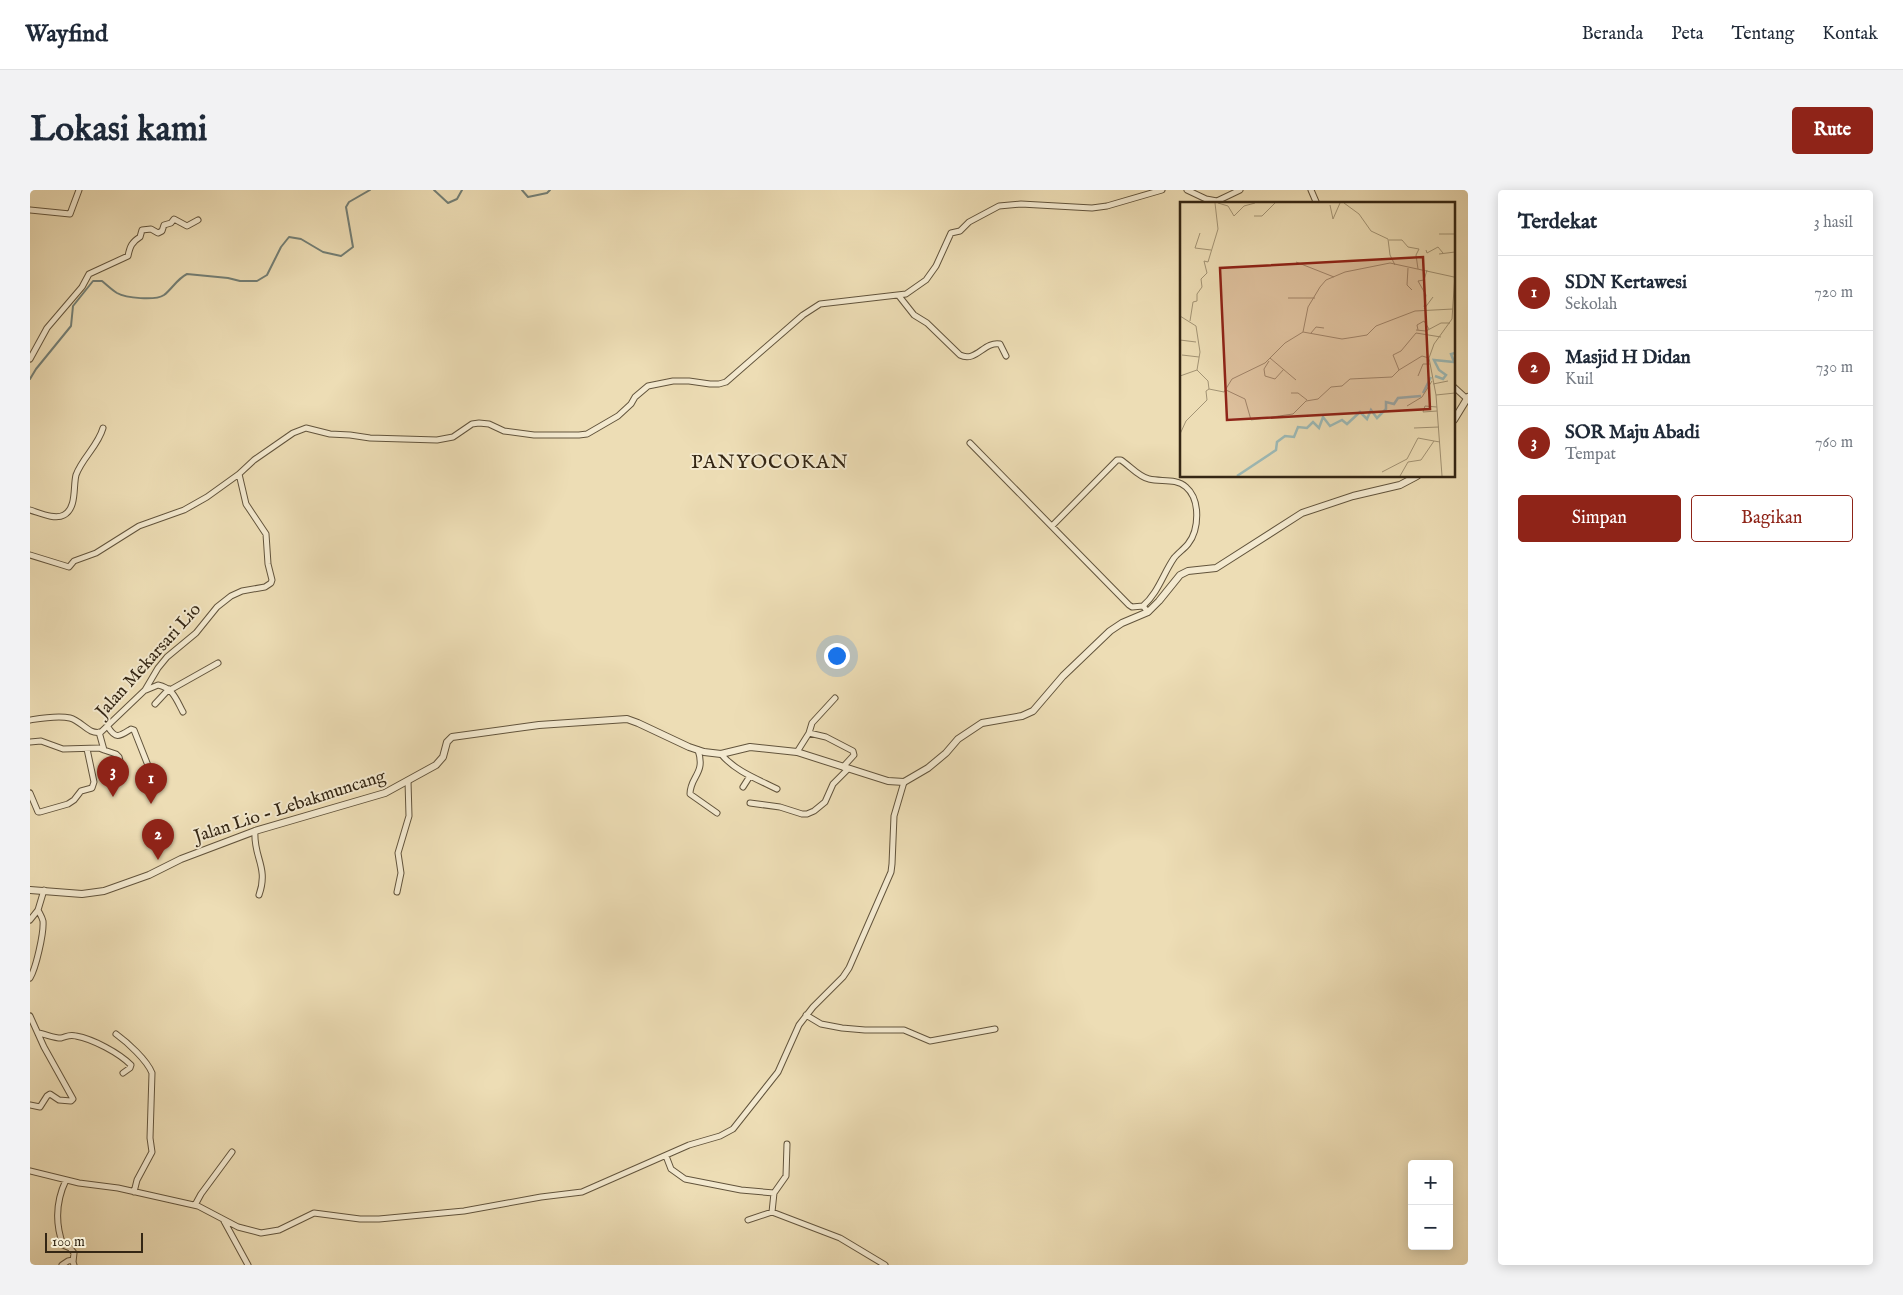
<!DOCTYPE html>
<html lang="id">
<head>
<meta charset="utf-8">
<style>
  :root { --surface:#fff; --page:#f2f2f3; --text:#1f2937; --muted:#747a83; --line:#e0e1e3; --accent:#8f2418 }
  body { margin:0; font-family:"IM FELL English",serif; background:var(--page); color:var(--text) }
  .controls { position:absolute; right:15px; bottom:15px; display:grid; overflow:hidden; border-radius:5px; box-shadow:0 2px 12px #0003 }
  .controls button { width:45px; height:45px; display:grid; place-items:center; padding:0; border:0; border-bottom:1px solid var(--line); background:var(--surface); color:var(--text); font:25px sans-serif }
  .scale { position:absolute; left:15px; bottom:12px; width:98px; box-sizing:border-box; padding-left:5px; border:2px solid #342614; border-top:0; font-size:14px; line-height:18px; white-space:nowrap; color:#342614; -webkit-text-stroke:4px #f3e9cf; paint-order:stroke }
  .you { position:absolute; left:806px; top:465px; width:18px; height:18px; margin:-12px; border:4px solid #fff; border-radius:50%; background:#1a73e8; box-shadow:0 0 0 8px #1a73e833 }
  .badge { display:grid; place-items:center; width:32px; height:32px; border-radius:50%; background:var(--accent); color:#fff; font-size:16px; font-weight:700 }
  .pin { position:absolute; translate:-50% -41px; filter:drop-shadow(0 1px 2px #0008) }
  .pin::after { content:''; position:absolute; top:26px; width:18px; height:15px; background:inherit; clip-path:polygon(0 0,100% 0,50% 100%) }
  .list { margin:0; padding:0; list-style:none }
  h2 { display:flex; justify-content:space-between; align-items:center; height:65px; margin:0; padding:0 20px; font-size:21px }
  h2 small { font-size:16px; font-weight:400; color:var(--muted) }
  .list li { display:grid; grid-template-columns:32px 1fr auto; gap:15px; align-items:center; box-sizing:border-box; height:75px; padding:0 20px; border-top:1px solid var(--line) }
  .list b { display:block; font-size:19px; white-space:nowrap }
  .list p { margin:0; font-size:16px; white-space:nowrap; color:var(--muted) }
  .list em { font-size:16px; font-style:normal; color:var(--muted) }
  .actions { display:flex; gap:10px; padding:15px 20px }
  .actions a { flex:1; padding:11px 0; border:1px solid var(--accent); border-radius:5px; text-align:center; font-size:18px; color:var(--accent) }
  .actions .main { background:var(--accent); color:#fff }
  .map { position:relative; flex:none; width:1438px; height:1075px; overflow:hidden; border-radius:5px }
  header { display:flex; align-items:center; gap:30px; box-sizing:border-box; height:70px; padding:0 25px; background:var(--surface); border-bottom:1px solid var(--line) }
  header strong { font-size:24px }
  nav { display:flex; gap:28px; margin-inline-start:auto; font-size:18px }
  .intro { display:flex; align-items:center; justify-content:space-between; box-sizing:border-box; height:120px; padding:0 30px }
  h1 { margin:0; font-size:35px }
  .button { padding:12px 22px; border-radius:5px; background:var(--accent); color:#fff; font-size:18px; font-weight:700 }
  main { display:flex; gap:30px; padding:0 30px }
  aside { flex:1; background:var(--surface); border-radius:5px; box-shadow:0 2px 12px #0003 }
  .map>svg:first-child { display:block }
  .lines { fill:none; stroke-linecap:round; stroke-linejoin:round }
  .stream { stroke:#737f76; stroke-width:2 }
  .minor-casing { stroke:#62543c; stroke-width:7 }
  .tertiary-casing { stroke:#62543c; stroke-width:8 }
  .minor { stroke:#f3e9cf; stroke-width:5 }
  .tertiary { stroke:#f3e9cf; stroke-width:6 }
  .labels { text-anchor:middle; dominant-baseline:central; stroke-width:4; stroke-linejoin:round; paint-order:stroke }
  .street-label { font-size:18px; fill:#342614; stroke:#f3e9cf }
  .quarter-label { font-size:20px; letter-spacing:1px; fill:#342614; stroke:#f3e9cf }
  .inset-river { fill:none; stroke:#9dbab7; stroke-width:2.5 }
  .inset-road { fill:none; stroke:#a39475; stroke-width:1 }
  .view { fill:#8f2418; fill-opacity:0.15; stroke:#8f2418; stroke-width:2.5 }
  .inset-edge { fill:none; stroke:#342614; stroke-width:2.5 }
</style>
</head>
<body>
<header>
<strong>Wayfind</strong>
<nav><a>Beranda</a><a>Peta</a><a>Tentang</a><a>Kontak</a></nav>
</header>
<div class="intro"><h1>Lokasi kami</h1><a class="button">Rute</a></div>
<main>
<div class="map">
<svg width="1438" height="1075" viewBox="0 0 1438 1075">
  <rect width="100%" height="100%" fill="#edddb5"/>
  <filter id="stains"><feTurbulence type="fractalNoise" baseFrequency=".004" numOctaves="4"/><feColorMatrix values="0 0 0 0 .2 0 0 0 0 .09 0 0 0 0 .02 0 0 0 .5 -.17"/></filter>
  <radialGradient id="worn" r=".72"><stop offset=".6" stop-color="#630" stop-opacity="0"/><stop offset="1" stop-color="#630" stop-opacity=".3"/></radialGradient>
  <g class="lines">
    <path class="stream" d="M404,0l14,13 9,-4 5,-9
      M492,0l6,7 19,-4 3,-3
      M0,189l6,-10 35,-43 2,-20 20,-25h9c5,4 10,9 15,12 9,5 38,8 47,2 8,-6 13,-16 23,-21l41,4 12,3h17l10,-6 14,-28 8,-10 12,2 22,13 18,4 12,-9 -7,-40 3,-5 21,-12"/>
    <g class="minor-casing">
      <path id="minor" d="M1157,0l19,9 11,2 23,-11
        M1281,0l6,14
        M0,20l40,4 9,-24
        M869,106l15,19 13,8 33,32c16,8 24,-14 40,-11l6,12
        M0,169l17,-31 35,-41 7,-13 39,-18c2,-10 4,-14 12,-19l2,-7 9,-1 7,4 4,-2 2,-6 7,-2 3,-4 13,7 11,-6
        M1424,197l13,12
        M940,253l159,162 3,2 11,-1
        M0,320c10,3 25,10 34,5 13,-7 9,-29 12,-40 6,-17 22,-29 27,-47
        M1022,336l65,-66h4c9,6 18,17 28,19 12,3 27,-1 37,8 15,13 13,43 2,57 -4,5 -10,9 -14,14 -11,16 -16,35 -31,48l5,6
        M0,365l39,12 5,-6 22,-8 43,-27 45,-16 23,-13 32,-23
        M116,500l12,-5c15,3 18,14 25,27
        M140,500l48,-27
        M125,514l14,-15
        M0,530c12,-2 28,-5 40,-2 12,3 18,17 31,14l44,-42 13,-22 9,-11 29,-24 21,-26 14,-11 11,-5 23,-4 6,-4 1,-3 -4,-16 -2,-30 -20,-30 -7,-30 15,-14 39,-27 13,-5 24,6 20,1 20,3 67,2 16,-3 19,-13 7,-1 10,1 15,7 30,4h45l8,-1 31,-18 13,-12 4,-7 13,-11 25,-5h16l21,3h9l7,-2 77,-67 17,-11 86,-10 20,-14 10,-14 15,-33 9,-2 9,-9 30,-16 22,-2 71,4 15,-2 55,-16
        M78,537c8,13 12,9 23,2l3,1 15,38
        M69,542l5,18 12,4 3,3 5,19
        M779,543l3,-10 23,-25
        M0,552l11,-1 22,8 36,-1 5,2
        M668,560c8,24 -8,26 -8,44l27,19
        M767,562l12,-19 17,4 27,14 1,4 -11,12
        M691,564c14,17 36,25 56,35
        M713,597l7,-11
        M0,603l8,19h2l28,-8 6,-4 7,-9 11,-3 2,-6 -7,-33
        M720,613l30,4 22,7h5l7,-3 11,-9 8,-18 15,-15
        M225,641c-2,26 14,36 4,64
        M367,702l4,-19 -3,-20 11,-37 -1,-35
        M0,730l8,-10 6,-20
        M0,788c6,-10 14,-45 13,-57 -1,-4 -3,-7 -5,-11
        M776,825l15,9 21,4 23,2h39l26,11 65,-12
        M0,826l14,31 29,52 -2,2 -12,-1 -9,-6 -3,2 -7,11 -10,-2
        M8,843c7,1 16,5 23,5 5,-1 8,-4 15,-2 17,3 43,17 55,29l-1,3 -7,5
        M86,844c11,8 31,26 36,39l-2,65 2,14 -15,28 -3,12
        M636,966l5,13 14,10 56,11 33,3 -2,19 68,26 45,27
        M0,981l49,12 39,5 80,18 40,21 23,6 18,-3 35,-17 46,6h19l85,-8 77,-14 41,-5 107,-47 31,-9 13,-7 45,-57 21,-47 14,-18 30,-30 6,-9 42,-96 1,-8 2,-48 10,-34
        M36,990c-10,21 -11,43 -3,65l7,3 4,5 -1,9 1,3
        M744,1003l12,-17 1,-32
        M165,1015l6,-11 31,-42
        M718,1030l24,-8
        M194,1031l24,44
        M32,1075l6,-4 5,-1"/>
    </g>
    <g class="tertiary-casing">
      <path id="tertiary" d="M1424,230l14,-23
        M0,700l52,4 22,-3 45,-16 32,-16 74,-28 130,-38 51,-28 7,-8 4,-15 5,-5 87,-12 88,-6 11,4 51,24 15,5 17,2 29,-7 47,5 91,29 16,1 24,-14 18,-15 12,-14 24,-16 40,-7 11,-5 30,-35 47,-45 12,-8 26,-11 11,-11 21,-26 8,-4 28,-3 86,-55 51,-17 47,-11 17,-9"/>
    </g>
    <use href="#minor" class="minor"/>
    <use href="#tertiary" class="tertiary"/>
  </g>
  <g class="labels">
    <g class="street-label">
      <text transform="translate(119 471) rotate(-48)">Jalan Mekarsari Lio</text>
      <text transform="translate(260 617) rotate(-18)">Jalan Lio - Lebakmuncang</text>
    </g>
    <g class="quarter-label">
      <text x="740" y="272">PANYOCOKAN</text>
    </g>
  </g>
  <g transform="translate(1150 12)">
    <rect width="275" height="275" fill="#edddb5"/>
    <path class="inset-river" d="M255,174l8,3 3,-4 -7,-5 -5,-10 20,2 -3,-8 4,-1M243,191l8,-16M57,274l39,-26 1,-8 8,-6 9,1 4,-10 9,1 6,-6 6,6 4,-11 7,9 12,-6 5,4 13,-12 7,7 4,-9 6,8 9,-9v-7l8,2 4,-6 23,-2"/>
    <path class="inset-road" d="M38,1l10,3 6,10 10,-10 11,-3M164,1l15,11 12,17 17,8 2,16 5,10M150,3l3,14 7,-16M74,14h8l13,-13M20,31l-5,15 16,2M259,32h16M209,38h13l6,7 11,2 -3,6 2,14M246,48l1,3 11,-6 5,6M259,52l16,-2M116,60l38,15M228,66l-1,17 5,5M108,96h27M244,105l2,-12 -8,-14 6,-1 3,-10M244,107l9,-12M0,114l16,10 4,26 -3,18M10,119l3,-19 4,-1v-7l5,-7 -1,-8 6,-6 -3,-12 4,1 10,-33 -3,-26M236,128l10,1 15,-8h9M238,128l-1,-5 7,-4 5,8M123,130l5,-25 12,-20 6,-7 19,-8 45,-9 64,14M131,131l5,-6 8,1M0,138l16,2M2,153l17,2M90,156l26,22M89,159l-5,8 1,7 10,3 9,-10M219,168l23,-14 7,2M0,174l17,-6 11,11 1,8 15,3 8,-13 33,-16 20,-20 18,-11 39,7 13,-2 12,-2 9,-9 39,-15 38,-2M238,174l5,-12h7M253,182l15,-3M46,188l19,9 6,21 42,-6 13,-13 12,-2 13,-12 11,-1 8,-7 42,-2 7,-7 -6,-15 8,-4 15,-18 25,4M111,191h7l9,7M256,193l19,-2M227,204l15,-9 10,-16M257,205l-12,-1 -2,6 14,-1M234,226l25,-1M0,232l6,-13 21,-21 -1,-9 3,-2M202,270l25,-13 11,-21 16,3M220,274l8,-14 13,-2 13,-19 6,1M262,274l-6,-81 -7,-37 5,-14 18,-25 3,-45"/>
    <path class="view" d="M243,55l7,152 -203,11 -7,-152z"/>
    <rect width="275" height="275" class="inset-edge"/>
  </g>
  <rect width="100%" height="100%" filter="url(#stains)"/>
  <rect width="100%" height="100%" fill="url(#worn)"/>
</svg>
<div class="controls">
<button>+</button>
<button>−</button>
</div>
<div class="scale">100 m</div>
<div class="you"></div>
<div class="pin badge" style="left:121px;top:614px">1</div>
<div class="pin badge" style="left:128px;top:670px">2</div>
<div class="pin badge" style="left:83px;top:607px">3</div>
</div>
<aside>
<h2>Terdekat<small>3 hasil</small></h2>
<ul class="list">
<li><span class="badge">1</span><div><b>SDN Kertawesi</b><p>Sekolah</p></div><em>720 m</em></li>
<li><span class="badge">2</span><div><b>Masjid H Didan</b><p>Kuil</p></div><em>730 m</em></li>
<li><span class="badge">3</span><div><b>SOR Maju Abadi</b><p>Tempat</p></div><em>760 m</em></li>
</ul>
<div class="actions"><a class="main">Simpan</a><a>Bagikan</a></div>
</aside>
</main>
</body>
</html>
